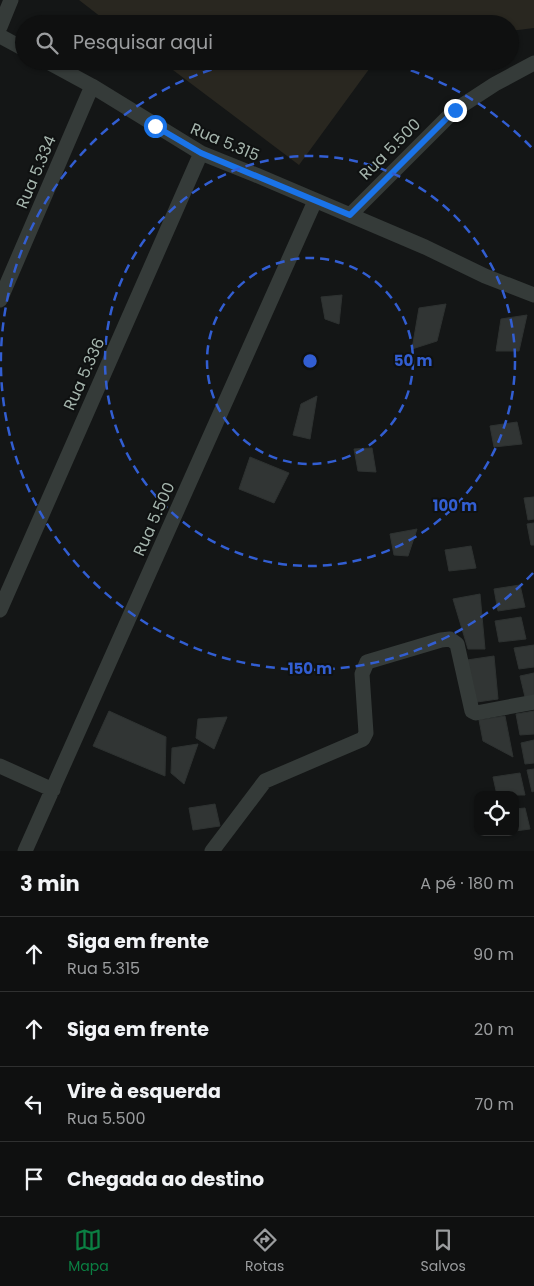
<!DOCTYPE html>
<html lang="pt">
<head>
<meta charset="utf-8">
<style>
  :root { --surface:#0f1010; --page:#1d1e1e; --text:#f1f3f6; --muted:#9b9d9f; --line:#2f3030; --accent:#0b8043 }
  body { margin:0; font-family:Poppins,sans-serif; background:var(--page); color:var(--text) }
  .controls { position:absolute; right:15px; bottom:15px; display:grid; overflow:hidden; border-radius:10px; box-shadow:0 1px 4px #0004 }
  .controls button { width:45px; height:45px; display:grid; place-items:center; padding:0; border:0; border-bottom:1px solid var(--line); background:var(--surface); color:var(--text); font:25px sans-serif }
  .stop { position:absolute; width:15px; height:15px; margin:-11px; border:4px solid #1a73e8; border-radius:50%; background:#fff }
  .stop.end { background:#1a73e8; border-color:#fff; box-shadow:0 1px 5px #0008 }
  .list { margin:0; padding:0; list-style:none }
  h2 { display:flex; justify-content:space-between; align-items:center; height:65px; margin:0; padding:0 20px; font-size:21px }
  h2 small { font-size:16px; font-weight:400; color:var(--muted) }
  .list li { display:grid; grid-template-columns:32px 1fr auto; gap:15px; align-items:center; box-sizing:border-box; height:75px; padding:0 20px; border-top:1px solid var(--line) }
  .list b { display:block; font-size:19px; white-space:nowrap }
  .list p { margin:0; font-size:16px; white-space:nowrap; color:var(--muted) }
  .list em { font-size:16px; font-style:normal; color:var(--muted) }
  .icon { flex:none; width:28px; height:28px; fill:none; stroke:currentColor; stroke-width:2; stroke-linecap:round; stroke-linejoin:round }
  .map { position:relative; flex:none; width:534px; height:851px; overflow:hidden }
  .search { position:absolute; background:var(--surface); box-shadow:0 1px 4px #0004; left:15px; right:15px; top:15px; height:55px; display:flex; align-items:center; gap:12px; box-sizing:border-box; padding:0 18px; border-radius:28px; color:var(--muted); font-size:19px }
  .sheet { height:365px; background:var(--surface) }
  nav { display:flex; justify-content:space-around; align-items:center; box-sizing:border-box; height:70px; border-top:1px solid var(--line); background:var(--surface); font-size:14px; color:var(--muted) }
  nav a { display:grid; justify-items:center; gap:2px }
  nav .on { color:var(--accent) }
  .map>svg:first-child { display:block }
  .green { fill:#292720 }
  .building { fill:#313534; stroke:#2e3231 }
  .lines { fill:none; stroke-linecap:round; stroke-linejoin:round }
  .minor { stroke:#353b39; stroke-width:15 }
  .route { stroke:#1a73e8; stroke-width:6 }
  .ring { fill:none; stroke:#325ed2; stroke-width:2.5; stroke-dasharray:9 6 }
  .labels { text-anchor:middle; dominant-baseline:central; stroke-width:4; stroke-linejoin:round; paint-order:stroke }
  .street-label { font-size:16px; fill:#a6b6ae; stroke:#0f1111 }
  .centre { fill:#325ed2; stroke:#0f1111; stroke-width:2.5 }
  .ring-label { font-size:15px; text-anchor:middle; font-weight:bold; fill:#325ed2; stroke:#0f1111; stroke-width:4; stroke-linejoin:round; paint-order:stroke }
</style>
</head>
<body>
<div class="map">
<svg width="534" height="851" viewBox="0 0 534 851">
  <rect width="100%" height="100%" fill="#141616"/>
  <path class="green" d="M79,0h455v28l-24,3v-7h-400z
    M161,61h214l-76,104z"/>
  <path class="building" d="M342,295l-3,29 -14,-5 -4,-22z
    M446,304l-9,37 -25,8 7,-41z
    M527,315l-8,36h-23l5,-32z
    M317,396l-7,43 -17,-4 8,-31z
    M517,422l5,22 -28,3 -4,-21z
    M372,448l4,24 -18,-1 -4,-22z
    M250,457l39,16 -15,30 -35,-14z
    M534,497v22l-6,1 -4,-22z
    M534,523v22h-3l-4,-21z
    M417,529l-9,27 -14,-1 -4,-21z
    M471,546l5,22 -27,3 -4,-21z
    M520,585l5,22 -27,4 -4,-22z
    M480,594l5,55h-17l-15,-50z
    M521,617l5,22 -27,3 -4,-21z
    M534,645v22l-15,2 -5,-21z
    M494,656l4,43 -21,3 -10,-42z
    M534,673v23l-9,1 -5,-21z
    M109,711l57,26 -1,39 -72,-30z
    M534,711v23l-14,1 -4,-21z
    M505,716l8,41 -30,-16 -4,-21z
    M227,717l-13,32 -18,-11 2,-19z
    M534,740v23l-9,1 -4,-21z
    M198,744l-14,40 -13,-11 1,-25z
    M534,769v22l-2,1 -5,-22z
    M520,773l5,22h-28l-4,-18z
    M215,804l5,22 -27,4 -4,-22z
    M525,808l5,21 -15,2v-22z"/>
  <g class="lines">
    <path class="minor" d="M0,27l11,-27
      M0,36l24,13
      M46,61l46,25 109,67 55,22 169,72 60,29 49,19
      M350,215l105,-105 40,-26 39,-21
      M0,300l92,-214
      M0,610l201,-457
      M0,766l53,24
      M25,851l290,-650
      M212,851l53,-70 98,-42 3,-6 -4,-59 5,-12 74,-22 9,-1 7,5 15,67 4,2 58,-11"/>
  </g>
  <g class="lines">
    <path class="route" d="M155,126l46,27 149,62 105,-105"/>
  </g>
  <g class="ring">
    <circle cx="310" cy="361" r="103"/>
    <circle cx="310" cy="361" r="205"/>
    <path d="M533 573A308 308 0 1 1 238 62M382 62A308 308 0 0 1 533 149"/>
  </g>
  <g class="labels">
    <g class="street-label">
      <text transform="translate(225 142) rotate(23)">Rua 5.315</text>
      <text transform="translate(390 149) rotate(-45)">Rua 5.500</text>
      <text transform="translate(36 172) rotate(-67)">Rua 5.334</text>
      <text transform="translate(84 374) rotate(-66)">Rua 5.336</text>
      <text transform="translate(154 519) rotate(-66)">Rua 5.500</text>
    </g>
  </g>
  <circle cx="310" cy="361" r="8" class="centre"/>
  <g class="ring-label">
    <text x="413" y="366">50 m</text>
    <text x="455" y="511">100 m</text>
    <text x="310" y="674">150 m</text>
  </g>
</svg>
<div class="controls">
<button><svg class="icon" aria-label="locate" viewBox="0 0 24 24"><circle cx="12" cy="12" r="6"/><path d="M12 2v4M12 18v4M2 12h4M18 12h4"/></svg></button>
</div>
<div class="stop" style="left:155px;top:126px"></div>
<div class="stop end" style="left:455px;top:110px"></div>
<div class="search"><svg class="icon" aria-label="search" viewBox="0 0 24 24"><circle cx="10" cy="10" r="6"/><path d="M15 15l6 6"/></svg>Pesquisar aqui</div>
</div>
<section class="sheet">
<h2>3 min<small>A pé · 180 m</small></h2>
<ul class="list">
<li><svg class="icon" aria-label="ahead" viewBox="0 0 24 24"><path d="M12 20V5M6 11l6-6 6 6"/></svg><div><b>Siga em frente</b><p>Rua 5.315</p></div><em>90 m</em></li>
<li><svg class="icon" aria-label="ahead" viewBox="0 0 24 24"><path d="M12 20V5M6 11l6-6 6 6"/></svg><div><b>Siga em frente</b></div><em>20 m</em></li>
<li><svg class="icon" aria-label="left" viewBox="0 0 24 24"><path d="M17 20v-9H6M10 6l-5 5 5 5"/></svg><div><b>Vire à esquerda</b><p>Rua 5.500</p></div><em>70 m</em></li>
<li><svg class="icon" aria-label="arrive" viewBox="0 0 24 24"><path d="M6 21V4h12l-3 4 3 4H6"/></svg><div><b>Chegada ao destino</b></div></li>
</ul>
</section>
<nav>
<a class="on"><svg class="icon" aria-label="map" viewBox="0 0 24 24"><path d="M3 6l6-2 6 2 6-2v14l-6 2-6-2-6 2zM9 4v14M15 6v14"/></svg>Mapa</a>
<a><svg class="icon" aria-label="directions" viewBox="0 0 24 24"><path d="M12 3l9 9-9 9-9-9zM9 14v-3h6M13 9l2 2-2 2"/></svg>Rotas</a>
<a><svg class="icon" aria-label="saved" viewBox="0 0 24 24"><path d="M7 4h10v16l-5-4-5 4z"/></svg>Salvos</a>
</nav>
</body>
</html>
